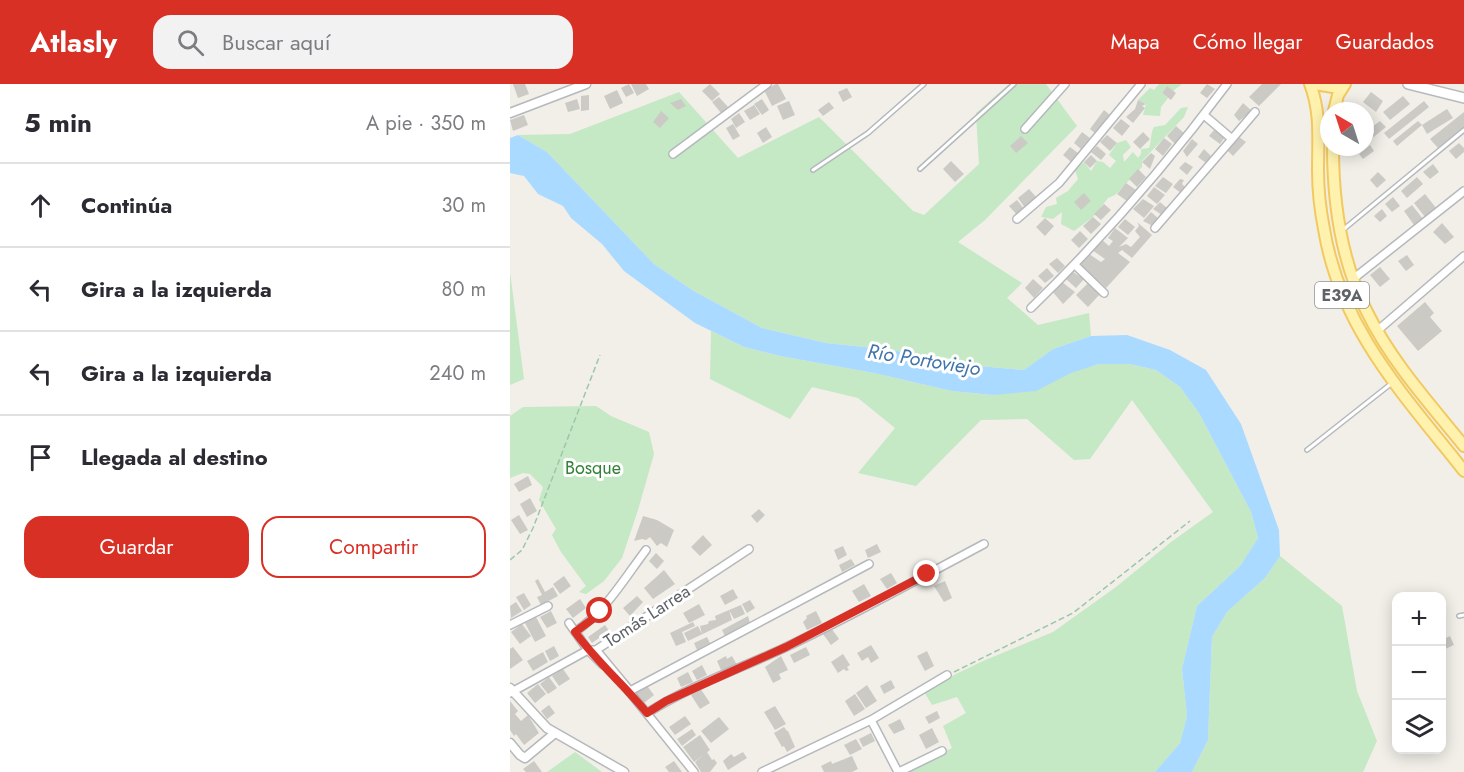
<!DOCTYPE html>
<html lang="es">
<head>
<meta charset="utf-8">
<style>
  :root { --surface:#fff; --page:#f2f2f3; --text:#2b2b33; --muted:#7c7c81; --line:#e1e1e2; --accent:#d93025 }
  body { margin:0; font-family:Jost,sans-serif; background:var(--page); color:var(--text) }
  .controls { position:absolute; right:18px; bottom:18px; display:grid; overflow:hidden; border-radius:12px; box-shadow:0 3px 15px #0003 }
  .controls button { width:54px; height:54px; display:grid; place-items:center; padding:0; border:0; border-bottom:2px solid var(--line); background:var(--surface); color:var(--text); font:30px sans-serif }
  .compass { position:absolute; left:810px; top:18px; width:54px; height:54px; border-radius:50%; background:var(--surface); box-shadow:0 3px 15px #0003; rotate:321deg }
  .stop { position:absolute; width:18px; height:18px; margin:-14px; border:4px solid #d93025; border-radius:50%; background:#fff }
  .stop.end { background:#d93025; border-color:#fff; box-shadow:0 2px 6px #0008 }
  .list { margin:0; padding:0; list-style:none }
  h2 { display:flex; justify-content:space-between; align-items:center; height:78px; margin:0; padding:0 24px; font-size:26px }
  h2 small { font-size:20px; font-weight:400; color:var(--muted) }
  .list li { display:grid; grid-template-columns:39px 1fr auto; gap:18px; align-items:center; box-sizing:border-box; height:84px; padding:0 24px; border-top:2px solid var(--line) }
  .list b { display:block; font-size:22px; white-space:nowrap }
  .list em { font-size:20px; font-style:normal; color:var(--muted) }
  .actions { display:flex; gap:12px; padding:18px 24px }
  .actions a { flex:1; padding:14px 0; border:2px solid var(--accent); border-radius:18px; text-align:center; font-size:21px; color:var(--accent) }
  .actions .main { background:var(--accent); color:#fff }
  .icon { flex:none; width:33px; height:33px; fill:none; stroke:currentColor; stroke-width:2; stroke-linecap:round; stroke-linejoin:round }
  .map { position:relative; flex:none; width:954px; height:688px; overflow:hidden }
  header { display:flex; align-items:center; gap:36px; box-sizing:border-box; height:84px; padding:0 30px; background:var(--accent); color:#fff }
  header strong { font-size:28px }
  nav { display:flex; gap:33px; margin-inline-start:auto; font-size:21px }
  .search { width:420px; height:54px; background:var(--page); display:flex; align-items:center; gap:15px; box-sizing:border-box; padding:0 21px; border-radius:18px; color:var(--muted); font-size:22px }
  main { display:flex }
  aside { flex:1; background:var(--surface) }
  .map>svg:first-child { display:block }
  .green { fill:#c5e8c5 }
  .water { fill:#aadaff }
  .building { fill:#cccac5 }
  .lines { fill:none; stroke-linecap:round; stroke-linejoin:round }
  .service-casing { stroke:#b5b8bc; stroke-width:6 }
  .minor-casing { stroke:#b5b8bc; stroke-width:10 }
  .tertiary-casing { stroke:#b5b8bc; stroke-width:11 }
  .secondary-casing { stroke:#b6babf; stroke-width:12 }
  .primary-casing { stroke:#f2c960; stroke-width:14 }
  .path { stroke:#9cc7a9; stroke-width:1.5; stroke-dasharray:6 3; stroke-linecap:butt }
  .service { stroke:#fff; stroke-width:3 }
  .minor { stroke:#fff; stroke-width:7 }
  .tertiary { stroke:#fff; stroke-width:8 }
  .secondary { stroke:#fff; stroke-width:9 }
  .primary { stroke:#fff2af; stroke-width:10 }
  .route { stroke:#d93025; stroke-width:8 }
  .labels { text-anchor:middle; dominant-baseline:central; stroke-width:6; stroke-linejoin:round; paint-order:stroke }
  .shield { fill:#fff; stroke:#8f9295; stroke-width:1.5 }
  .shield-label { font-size:16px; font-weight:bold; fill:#5f6368 }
  .park-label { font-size:18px; fill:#348238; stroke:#fff }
  .street-label { font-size:18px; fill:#5f6368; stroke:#fff }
  .water-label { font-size:20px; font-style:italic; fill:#4174aa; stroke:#fff }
</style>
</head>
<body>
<header>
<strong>Atlasly</strong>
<div class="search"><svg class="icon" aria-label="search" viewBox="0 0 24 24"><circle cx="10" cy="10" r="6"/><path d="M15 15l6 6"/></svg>Buscar aquí</div>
<nav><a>Mapa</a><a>Cómo llegar</a><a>Guardados</a></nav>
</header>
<main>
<aside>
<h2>5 min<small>A pie · 350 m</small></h2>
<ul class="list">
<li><svg class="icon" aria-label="ahead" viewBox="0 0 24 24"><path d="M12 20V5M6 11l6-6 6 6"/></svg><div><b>Continúa</b></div><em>30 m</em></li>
<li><svg class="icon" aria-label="left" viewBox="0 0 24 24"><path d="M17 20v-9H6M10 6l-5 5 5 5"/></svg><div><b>Gira a la izquierda</b></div><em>80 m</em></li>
<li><svg class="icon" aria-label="left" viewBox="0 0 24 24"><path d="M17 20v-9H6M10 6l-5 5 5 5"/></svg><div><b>Gira a la izquierda</b></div><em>240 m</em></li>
<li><svg class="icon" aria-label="arrive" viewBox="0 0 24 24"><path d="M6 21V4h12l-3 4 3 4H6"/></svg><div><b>Llegada al destino</b></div></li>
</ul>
<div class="actions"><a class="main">Guardar</a><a>Compartir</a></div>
</aside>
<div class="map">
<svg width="954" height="688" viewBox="0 0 954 688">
  <rect width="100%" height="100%" fill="#f1efe8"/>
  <path class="green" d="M499,0h37l31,42 -92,94 -27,22 64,41 -15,15 31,27 51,-12 2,23 -38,13 -29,21 -68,-6 -63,-14 -67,-7 -64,-15 -70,-38 -38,-26 -107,-112 -29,-17 52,-1 109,-42 59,66 81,-41 94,94 11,4 55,-51 -3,-51z
    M649,0h23l-9,7 -6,-5 -5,7 6,5 -7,9 -1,9 -17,-1 3,-11 -8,-4 12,-12 4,2z
    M678,23l-4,10 -42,44v6l-27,28 -7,3 -15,19 -19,14 -13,-7 1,-12 -9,7 -12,-2 5,-10 11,-3 -1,-6 12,-7 10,-12 -3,-9 9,-8 7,9 6,-10 6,1 7,6 6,-7 -7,-6 8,-12 9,-3 5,7 -8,8 1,7 9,-10 5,6 3,-4v-5l8,-1c3,-8 1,-14 5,-21l11,-2 16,-17z
    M0,188l14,107 -14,6z
    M201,247l33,16 36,9 94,17 78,18 41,4 106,-31h30l27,6 24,17 19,26 52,99 7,26 -18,28 -43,40 -15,63 5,47 -7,27 -25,29h-252l49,-24 -9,-22 23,-13 -9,-16 -25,8 -9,-15 60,-29 70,-29 63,-45 55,-45 42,-30 -81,-112 -42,59 -16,1 -47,-41 -46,1 -65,66 -58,-13 37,-45 -37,-30 -46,-11 -22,32 -80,-40z
    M86,322l15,10 38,16 5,22 -16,56 -16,48 -18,23 -18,13 -7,-2 7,-6 -25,-34 -9,-17 4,-6 -17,-29 4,-13 -13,-13 -7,-1 -13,5v-62l13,-9z
    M770,472l62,50 15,85 20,50 -14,31h-171l16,-32 4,-103 15,-25 38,-34z
    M65,668l27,20h-55z"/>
  <path class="water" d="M8,51l29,17 107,112 38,26 70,38 64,15 67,7 63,14 68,6 29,-21 38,-13 36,-1 43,15 36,20 35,54 38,106 1,26 -15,22 -38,34 -15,25 -4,103 -16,32h-37l25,-29 7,-27 -5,-47 15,-63 43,-40 18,-28 -7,-26 -52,-99 -19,-26 -24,-17 -27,-6h-30l-28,9 -35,18 -43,4 -41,-4 -78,-18 -94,-17 -36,-9 -49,-24 -71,-52 -22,-27 -31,-26 -8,-12 -25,-12 -14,-18 -14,-3v-35z"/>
  <path class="building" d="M3,0h12l4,10 -11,4z
    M119,0l5,9 -8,4 -5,-9z
    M121,0h15l3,5 -12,7z
    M200,0l10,10 -8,7 -10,-10z
    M266,0h2l8,15 -14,7 -8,-16z
    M697,0l8,5 -8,9 -7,-5z
    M752,0h19l-22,22 -10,-9z
    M657,2l9,7 -5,7 -9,-7z
    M337,4l5,9 -9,5 -5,-10z
    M107,6l6,13 -13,6 -6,-13z
    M861,8l12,9 -7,11 -13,-10z
    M79,11v15l-8,1v-15z
    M893,12l7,8 -20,16 -7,-8z
    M209,13l9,10 -7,6 -9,-11z
    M67,15l3,10 -12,3 -3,-9z
    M171,15l5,7 -8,4 -8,-7z
    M252,15l7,11 -7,5 -8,-11z
    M628,16l8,4 -4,2 3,2 -12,15 -7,-6 9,-8z
    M279,17l6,14 -12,5 -6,-14z
    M914,17l5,6 -40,32 -5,-6z
    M319,18l5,6 -11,8 -5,-6z
    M733,19l9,8 -13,10 -5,-6z
    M244,21l6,9 -10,6 -6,-9z
    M937,25l6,9 -26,16 -5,-9z
    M594,26l7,6 -14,19 -7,-6z
    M151,27l8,7 -9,10 -7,-6z
    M954,28v15l-26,21 -8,-9z
    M229,29l6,9 -9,6 -5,-9z
    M14,31l4,10 -15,6 -3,-11z
    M611,35l9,7 -8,10 -9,-8z
    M870,37l6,6 -21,17v-12z
    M908,37l4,4 -25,21 -4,-5z
    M223,40l7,12 -7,4 -7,-12z
    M666,42l9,8 -10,10 -8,-8z
    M256,43l6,10 -9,6 -6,-10z
    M704,46l11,7 -5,7 -11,-8z
    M572,48l8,6 -9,11 -7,-6z
    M633,48l7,7 -10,10 -7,-7z
    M597,51l10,8 -7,8 -10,-9z
    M511,52l7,7 -12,10 -6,-7z
    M729,53l7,5 -13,14 -6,-6z
    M654,54l8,6 -9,12 -8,-7z
    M682,55l6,5 -11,13 -4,-6z
    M949,59l5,5v4l-8,7 -7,-8z
    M860,61l4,6 -11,8 -4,-5z
    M587,62l9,8 -5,6 -10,-8z
    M560,63l8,6 -7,9 -8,-7z
    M694,65l7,7 -5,7 -8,-6z
    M641,69l4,3 -5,13 -8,-7z
    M581,71l6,6 -7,7 -6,-6z
    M441,77l13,13 -9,8 -12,-13z
    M675,78l8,5 -6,8 -8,-7z
    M923,80l6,8 -9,7 -7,-7z
    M628,85l8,8 -9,10 -8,-8z
    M868,88l8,8 -9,8 -7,-8z
    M653,93l10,7 -7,9 -11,-7z
    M907,93l6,7 -16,14 -6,-7z
    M670,95l4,1 -2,4 3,3 -4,6 -8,-6z
    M616,99l10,7 -9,11 -10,-7z
    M644,103l11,8 -8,9 -10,-8z
    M519,105l8,9 -12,10 -7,-10z
    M574,109l7,8 -10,9 -7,-8z
    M915,110l11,14 -11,9 -11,-14z
    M883,113l7,9 -8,6 -7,-8z
    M633,115l11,7 -10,12 -11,-9z
    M507,116l7,9 -7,6 -8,-9z
    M650,118l7,6 -5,7 -9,-6z
    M594,120l7,6 -10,10 -7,-6z
    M902,121l11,14 -9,6 -10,-14z
    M872,125l5,7 -7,6 -6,-6z
    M641,128l8,7 -6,7 -10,-5z
    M583,133l8,7 -10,10 -8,-8z
    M535,134l9,8 -9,10 -9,-9z
    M615,135l10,8 -7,8 -10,-8z
    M627,138l15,13 -20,23 -10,-8 -4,3 12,9 -24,26 -28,-26 11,-8 12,8 4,-3 -13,-9 10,-10 7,6 4,-5 -5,-3 7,-10 13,10 -9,9 7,-3 5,3 9,-10 -5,-6 4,-5z
    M932,139l12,14 -9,7 -12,-12z
    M570,147l8,8 -9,9 -8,-8z
    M897,171l7,10 -8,6 -8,-10z
    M547,174l8,8 -7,7 -9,-9z
    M870,183l10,12 -10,8 -10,-12z
    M537,184l7,8 -9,7 -7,-7z
    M563,188l11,7 -8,9 -10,-9z
    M523,195l10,9 -9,10 -9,-10z
    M552,198l13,10 -12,12 -11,-13z
    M578,199l12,11 -12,13 -12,-12z
    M915,218l9,11 -4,4 12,14 -24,20 -21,-25z
    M18,392l4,9 -13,7 -5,-8z
    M20,414l7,13 -10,6 -7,-13z
    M249,425l6,6 -8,8 -6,-7z
    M9,431l9,15 -8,4 -9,-14z
    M133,432l14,4 17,10 -7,17 -6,-4 -4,3 -7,-9 -4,3 -4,-1 -8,2z
    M193,451l9,10 -12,11 -9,-9z
    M367,460l4,8 -13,6 -3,-8z
    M333,462l4,9 -9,5 -4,-10z
    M146,469l8,8 -7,8 -8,-8z
    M341,475l4,6 -13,7 -3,-7z
    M154,486l11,14 -22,15 -9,-11z
    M381,489l6,10 -10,6 -7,-10z
    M54,492l7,10 -11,8 -7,-10z
    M28,495l7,13 8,-5 5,9 -17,9 -4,-8 5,-2 -7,-14z
    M435,497l7,17 -8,4 -10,-16z
    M354,500l7,12 -12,6 -7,-11z
    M223,505l5,9 -13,7 -5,-9z
    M14,509l7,12 -7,5 -8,-13z
    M127,512l6,6 -13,14 -7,-8z
    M70,515l6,9 -13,10 -7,-9z
    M240,516l5,8 -8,5 -5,-9z
    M6,518l6,9 -11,7 -1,-12z
    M189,520l6,11 -16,8 -6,-10z
    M231,521l4,9 -11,5 -5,-9z
    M219,526l3,10 -44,21 -4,-8 14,-7 4,8 -2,-8 8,-2 1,-3 7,-1 -1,-4z
    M41,527l6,12 -10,5 -7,-11z
    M306,527l6,12 -15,7 -4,-8 4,-4 -1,-2z
    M238,532l2,7 -25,13 -3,-6z
    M26,533l10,19 -11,6 -10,-19z
    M183,538l2,4 -13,6 4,10 -10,4 -6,-13z
    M12,540l9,12 -11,8 -9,-12z
    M95,541l4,6 -17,12 -4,-6z
    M321,544l8,11 -8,6 -8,-11z
    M940,552l4,9 -9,4 -3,-9z
    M197,553l3,6 -13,7 -3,-7z
    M361,561l8,13 -8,5 -3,-6 -6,4 -5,-8z
    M44,562l5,10 -9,5 -5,-10z
    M3,563l10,13 -13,9v-20z
    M296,563l4,8 -16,8 -4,-8z
    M417,567l7,15 -9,5 -8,-15z
    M33,568l5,10 -15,9 -6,-10z
    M333,570l7,11 -3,2 2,3 -3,1 -2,-2 -6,4 -7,-11z
    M216,572l1,3 5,-3 5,9 -16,5 -4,-9z
    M271,572l7,14 -9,4 2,5 -8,4 -8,-16z
    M192,581l5,10 -10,5 -5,-9z
    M53,585l7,10 -11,7 -7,-10z
    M178,588l5,10 -12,5 -4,-9z
    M39,593l8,11 -9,6 -8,-10z
    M381,596l4,8 -11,6 -4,-8z
    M135,599l9,12 -10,8 -10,-11z
    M28,600l8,10 -11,9 -8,-10z
    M357,601l10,16 -11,7 -10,-15z
    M190,604l10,15 -10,6 -9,-14z
    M345,610l10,15 -11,7 -9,-15z
    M0,617l8,10 -3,3 6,7 7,-6 11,18 -15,12 -8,-11 -2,2 -4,-6z
    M39,621l6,8 -8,6 -6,-8z
    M265,622l11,18 -11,6 -11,-18z
    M427,627l3,7 -11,6 -4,-7z
    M175,632l6,8 -16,11 -6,-8z
    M209,633l10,12 -18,14 -10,-12z
    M390,635l5,10 -11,5 -6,-9z
    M274,643l3,4h1l7,16 -8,5 -3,-6 -2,1 -8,-14z
    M422,644l7,14 -13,7 -7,-14z
    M182,645l4,6 -14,11 -5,-7z
    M361,649l4,8 -12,6 -4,-8z
    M190,651l10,15 -16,12 -11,-15z
    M346,655l6,10 -12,6 -6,-10z
    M197,668l5,8 2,-1 3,4 -7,9h-9l-6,-10z
    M233,668l4,6 -19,12 -5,-9 8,-7 3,3z
    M342,672l6,13 -6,3h-28l-3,-6 10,-5 1,3z
    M24,677l8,11h-16l-3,-3z
    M164,677l8,11h-13l-4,-5z"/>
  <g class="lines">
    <g class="service-casing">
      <path id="service" d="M410,85l94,-85
        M303,86l55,-37 56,-49
        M834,145l120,-99
        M797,366l85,-67
        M949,532l5,-1"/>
    </g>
    <g class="minor-casing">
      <path id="minor" d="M515,45l40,-45
        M722,55l23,-27
        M163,70l94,-70
        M507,135l42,-36 82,-99
        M645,144l77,-89 -28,-24
        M565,181l29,28
        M843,195l111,-88
        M521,224c71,-69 137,-145 196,-224
        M867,247l87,-75
        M59,539l19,27 15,15
        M0,541l38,-19
        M65,548c30,-20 49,-53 71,-82
        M86,566l34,41 239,-127
        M118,606l66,82
        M0,609l78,-43h8l153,-101
        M137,629c43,-27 92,-44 137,-65 68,-32 134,-69 200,-104
        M361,636l27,52
        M252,688l109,-52 76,-45
        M389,688l43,-21"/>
    </g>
    <g class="tertiary-casing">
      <path id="tertiary" d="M0,29l76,-29
        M0,604l37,40 77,44
        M0,659l10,12 5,3 30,-25"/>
    </g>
    <g class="secondary-casing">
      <path id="secondary" d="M898,0l56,14"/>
    </g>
    <g class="primary-casing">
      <path id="primary" d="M800,0c11,28 8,56 8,86 0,20 2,39 6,59 16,99 80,166 140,242
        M805,0l18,3 9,-3
        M824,27l4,-16 7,-11
        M823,63c0,57 8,114 34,165 24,49 63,92 97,134"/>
    </g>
    <path class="path" d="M0,476l12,-10 11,-22 67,-173
      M444,588l119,-59 117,-92"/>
    <use href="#service" class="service"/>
    <use href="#minor" class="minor"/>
    <use href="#tertiary" class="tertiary"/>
    <use href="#secondary" class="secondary"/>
    <use href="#primary" class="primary"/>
  </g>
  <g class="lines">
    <path class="route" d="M90,527l-6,7 -19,14c21,29 49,53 72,81l19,-12 120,-54 141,-73"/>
  </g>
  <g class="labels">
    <rect class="shield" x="805" y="198" width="54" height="26" rx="4.5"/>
    <g class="shield-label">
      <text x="832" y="211">E39A</text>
    </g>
    <g class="park-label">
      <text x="83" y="384">Bosque</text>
    </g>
    <g class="street-label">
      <text transform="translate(137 532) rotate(-33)">Tomás Larrea</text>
    </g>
    <g class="water-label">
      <text transform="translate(414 276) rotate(9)">Río Portoviejo</text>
    </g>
  </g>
</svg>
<div class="controls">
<button>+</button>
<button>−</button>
<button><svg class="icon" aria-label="layers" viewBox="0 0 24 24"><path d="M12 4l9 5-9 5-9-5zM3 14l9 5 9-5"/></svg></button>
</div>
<svg class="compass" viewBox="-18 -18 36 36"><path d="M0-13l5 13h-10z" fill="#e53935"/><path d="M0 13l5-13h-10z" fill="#7c7c81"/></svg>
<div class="stop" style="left:90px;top:527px"></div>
<div class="stop end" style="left:417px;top:490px"></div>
</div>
</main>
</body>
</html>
